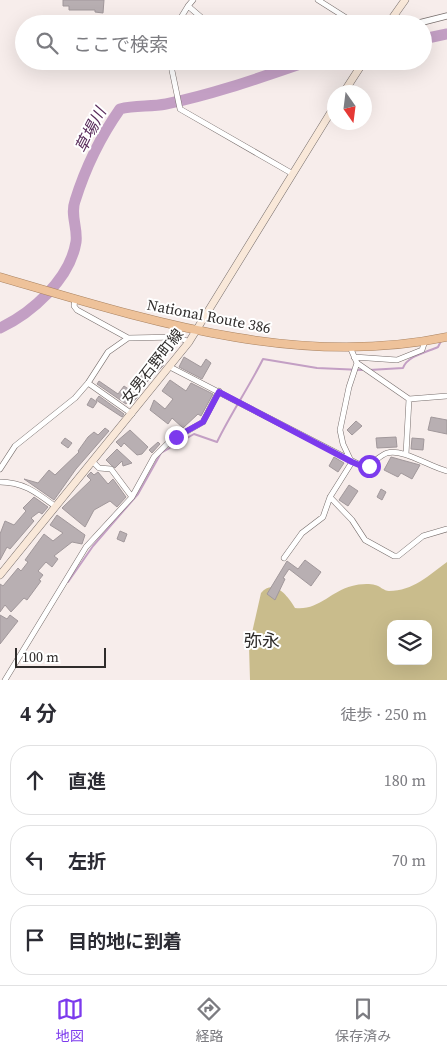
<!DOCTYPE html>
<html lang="ja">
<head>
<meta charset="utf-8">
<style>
  :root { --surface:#fff; --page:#f7f7f7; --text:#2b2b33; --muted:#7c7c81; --line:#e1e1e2; --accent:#7c3aed }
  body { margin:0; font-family:"Source Serif 4","Noto Sans JP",serif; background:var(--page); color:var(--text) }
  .controls { position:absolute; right:15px; bottom:15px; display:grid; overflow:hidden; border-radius:10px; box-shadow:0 5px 20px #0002 }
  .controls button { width:45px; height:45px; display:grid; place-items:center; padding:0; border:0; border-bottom:1px solid var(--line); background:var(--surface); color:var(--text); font:25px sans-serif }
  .compass { position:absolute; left:327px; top:85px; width:45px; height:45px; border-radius:50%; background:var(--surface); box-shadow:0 5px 20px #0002; rotate:166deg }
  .scale { position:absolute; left:15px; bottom:12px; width:91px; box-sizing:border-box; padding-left:5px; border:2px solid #2f2c2b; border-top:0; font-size:14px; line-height:18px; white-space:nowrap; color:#2f2c2b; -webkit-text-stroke:4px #fff; paint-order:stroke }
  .stop { position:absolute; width:15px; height:15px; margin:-11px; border:4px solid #7c3aed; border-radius:50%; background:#fff }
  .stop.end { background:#7c3aed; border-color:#fff; box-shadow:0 1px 5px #0008 }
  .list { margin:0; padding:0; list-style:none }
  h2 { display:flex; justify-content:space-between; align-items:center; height:65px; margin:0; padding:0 20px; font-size:21px }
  h2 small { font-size:16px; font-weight:400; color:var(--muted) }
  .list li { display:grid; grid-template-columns:32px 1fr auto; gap:15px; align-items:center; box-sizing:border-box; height:70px; margin:0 10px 10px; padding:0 10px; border:1px solid var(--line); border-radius:20px }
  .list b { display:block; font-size:19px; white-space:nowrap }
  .list em { font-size:16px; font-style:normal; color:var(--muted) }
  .icon { flex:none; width:28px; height:28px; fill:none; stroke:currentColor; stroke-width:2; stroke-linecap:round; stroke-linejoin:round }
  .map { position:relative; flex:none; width:447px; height:680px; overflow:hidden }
  .search { position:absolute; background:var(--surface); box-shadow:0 5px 20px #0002; left:15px; right:15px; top:15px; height:55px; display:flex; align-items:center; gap:12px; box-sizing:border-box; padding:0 18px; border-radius:28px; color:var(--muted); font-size:19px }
  .sheet { height:305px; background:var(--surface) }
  nav { display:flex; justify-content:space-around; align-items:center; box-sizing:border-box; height:70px; border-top:1px solid var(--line); background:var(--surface); font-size:14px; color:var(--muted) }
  nav a { display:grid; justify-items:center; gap:2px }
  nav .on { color:var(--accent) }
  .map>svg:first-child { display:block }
  .forest { fill:#c9bc8c; fill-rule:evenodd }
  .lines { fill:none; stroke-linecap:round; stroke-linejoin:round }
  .stream { stroke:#c39fc4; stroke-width:2 }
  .river { stroke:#c39fc4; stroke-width:11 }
  .building { fill:#b8afb2; stroke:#a1989b }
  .minor-casing { stroke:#766d6b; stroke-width:6 }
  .tertiary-casing { stroke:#766d6b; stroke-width:7 }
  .secondary-casing { stroke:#766d6b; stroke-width:8 }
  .trunk-casing { stroke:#a98362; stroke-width:9 }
  .minor { stroke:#fff; stroke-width:5 }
  .tertiary { stroke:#fff; stroke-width:5.5 }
  .secondary { stroke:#f9e8d9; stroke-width:7 }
  .trunk { stroke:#eec29a; stroke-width:8 }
  .route { stroke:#7c3aed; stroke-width:6 }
  .labels { text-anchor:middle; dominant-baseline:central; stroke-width:4; stroke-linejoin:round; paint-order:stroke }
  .street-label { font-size:15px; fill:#2f2c2b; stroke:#fff }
  .water-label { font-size:16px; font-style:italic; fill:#592c5b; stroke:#fff }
  .quarter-label { font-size:18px; fill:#2f2c2b; stroke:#fff }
</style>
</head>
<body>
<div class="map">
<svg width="447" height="680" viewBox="0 0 447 680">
  <rect width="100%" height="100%" fill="#f7edeb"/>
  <path class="forest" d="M447,562v118h-197l-1,-34 12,-53c13,-15 27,3 34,15 23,3 36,-17 57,-22 6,-2 17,-3 23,-1 5,1 9,6 14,6 24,0 40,-16 58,-29zM391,624h37v37h-37z"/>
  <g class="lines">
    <path class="stream" d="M369,370l34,-2c4,-12 24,-16 35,-21l3,-6
      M68,582l25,-36 45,-52 23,-41 33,-19 23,8c14,-29 32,-55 46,-83l54,9 45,2"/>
    <path class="river" d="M423,39l24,-5
      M0,328c32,-15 70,-49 76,-86 2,-14 -6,-27 -1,-41 10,-32 26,-65 45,-92 15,-4 30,-2 46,-5 49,-10 96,-27 143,-43"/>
  </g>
  <path class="building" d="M63,0h41l-1,13 -8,-1v-2h-26v-4h-6z
    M155,357l9,8 -19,19 -7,-7z
    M184,357l17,10 5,-8 5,4 -9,16 -23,-12z
    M170,380l16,11 5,-8 22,11 -12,22 -3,-2 -15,14 -11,-10 -4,6 -18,-14 4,-10 11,9 8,-10 -11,-8z
    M99,381l19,13 6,-8 15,10 -5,5 -4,-3 -4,6 -29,-20z
    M99,396l25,18 -2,3 -26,-17z
    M91,398l6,4 -4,6 -6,-3z
    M431,417l16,3v14l-19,-4z
    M356,421l6,5 -10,9 -5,-5z
    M105,428l4,3 -33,38 -22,31 -30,-21 14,4 11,-13 6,5 24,-23 -1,-1 10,-14 6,-5 4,3z
    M130,430l18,17 -6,7 -5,1 -13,-12 -3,4 -5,-5z
    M396,437l1,10 -20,1 -1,-10z
    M65,438l7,5 -4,5 -7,-5z
    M412,438l12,1 -1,11 -12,-1z
    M158,442l2,2 -8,9 -3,-3z
    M117,449l2,2 13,12 -9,3 -1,-5 -7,7 -4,-3 -5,-5z
    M334,457l10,6 -6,9 -9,-6z
    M391,457l29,8 -8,14 -11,-6 -3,4 -14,-7z
    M91,472l3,3 4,-3 10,12 5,-5 13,18 -9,10 -7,-6 -16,9 -9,17 -23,-19 29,-28 -4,-4z
    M349,485l9,6 -10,15 -9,-6z
    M381,489l5,3 -4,8 -5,-3z
    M34,497l14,10 -6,7 -3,-2 -8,6 3,3 -24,28 -3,-2 -7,13v-26l5,-13 9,4 12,-14 -3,-3z
    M57,515l28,20 -3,9 -10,-2 -18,14 4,3 -6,8 -6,-5 -8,9 5,4 -4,5 2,1 -14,19 -3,-2 -13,14 -6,-7 -5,7v-28l3,2 15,-18 3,3 7,-9 -3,-2 19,-26 9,7 10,-8 -13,-8z
    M120,531l7,3 -3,8 -7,-3z
    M305,560l16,12 -10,14 -22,-17 -6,9 2,1 -10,21 -8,-6 20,-33 11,8z
    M0,615l7,4 3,-4 8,6 -18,23z"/>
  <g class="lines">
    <g class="minor-casing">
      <path id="minor" d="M193,0l-5,6 21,18
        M318,0l38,24
        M177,24l11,-18
        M170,61l10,48 113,65
        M75,300l-1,6 3,4 51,28 50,-1 11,5
        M350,347l7,16 52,36
        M354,357l43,3 25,-10 3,-9
        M170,367l194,100c9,-2 14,-11 23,-14 15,-5 43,14 60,18
        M88,383l44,31
        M406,454l3,-55 38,-3
        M351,461l-8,-17 -3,-14 9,-43 8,-24
        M93,462l6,6 12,1 21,28
        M0,469l15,-23 60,-48 13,-15 20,-31 20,-14
        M0,482c24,0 37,11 56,25
        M330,497l22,23 13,20 29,16h4l25,-20 24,-7
        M284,558l18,-25 21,-16 7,-20 22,-35
        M5,680l81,-133 46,-50 22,-40 16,-16 33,-19 16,-31"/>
    </g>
    <g class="tertiary-casing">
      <path id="tertiary" d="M415,24l32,-8"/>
    </g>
    <g class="secondary-casing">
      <path id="secondary" d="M388,24l17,-24
        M344,92l20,-31
        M0,575l189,-233 145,-235"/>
    </g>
    <g class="trunk-casing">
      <path id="trunk" d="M0,277c144,42 296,92 447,60"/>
    </g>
    <use href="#minor" class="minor"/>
    <use href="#tertiary" class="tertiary"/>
    <use href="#secondary" class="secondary"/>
    <use href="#trunk" class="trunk"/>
  </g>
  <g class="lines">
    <path class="route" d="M176,437l27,-15 16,-30 133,70 12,5 5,-1"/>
  </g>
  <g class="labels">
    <g class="street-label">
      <text transform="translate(209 316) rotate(11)">National Route 386</text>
      <text transform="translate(152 366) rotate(-52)">女男石野町線</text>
    </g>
    <g class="water-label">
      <text transform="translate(90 130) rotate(-63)">草場川</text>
    </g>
    <g class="quarter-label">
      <text x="262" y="640">弥永</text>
    </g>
  </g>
</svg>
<div class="controls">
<button><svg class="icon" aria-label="layers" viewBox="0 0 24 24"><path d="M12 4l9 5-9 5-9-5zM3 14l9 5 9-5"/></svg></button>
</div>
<svg class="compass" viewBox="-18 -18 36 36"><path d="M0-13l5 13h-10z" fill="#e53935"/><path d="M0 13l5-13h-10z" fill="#7c7c81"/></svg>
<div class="scale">100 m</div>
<div class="stop" style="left:369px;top:466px"></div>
<div class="stop end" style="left:176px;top:437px"></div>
<div class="search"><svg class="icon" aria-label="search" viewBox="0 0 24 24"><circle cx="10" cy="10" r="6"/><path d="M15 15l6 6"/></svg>ここで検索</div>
</div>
<section class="sheet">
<h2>4 分<small>徒歩 · 250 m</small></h2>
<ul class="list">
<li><svg class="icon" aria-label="ahead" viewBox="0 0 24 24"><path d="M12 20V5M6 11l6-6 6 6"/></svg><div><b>直進</b></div><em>180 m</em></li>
<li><svg class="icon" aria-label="left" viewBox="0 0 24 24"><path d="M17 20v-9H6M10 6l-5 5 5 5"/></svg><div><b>左折</b></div><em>70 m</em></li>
<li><svg class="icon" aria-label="arrive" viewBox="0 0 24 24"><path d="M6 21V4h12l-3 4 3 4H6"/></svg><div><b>目的地に到着</b></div></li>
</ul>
</section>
<nav>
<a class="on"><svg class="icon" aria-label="map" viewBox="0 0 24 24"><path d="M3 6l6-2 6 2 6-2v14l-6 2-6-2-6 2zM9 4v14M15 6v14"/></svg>地図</a>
<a><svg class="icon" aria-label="directions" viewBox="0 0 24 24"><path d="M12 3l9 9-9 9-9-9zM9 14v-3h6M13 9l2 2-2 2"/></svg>経路</a>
<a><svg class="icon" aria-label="saved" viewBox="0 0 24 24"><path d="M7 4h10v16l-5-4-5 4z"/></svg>保存済み</a>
</nav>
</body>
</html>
